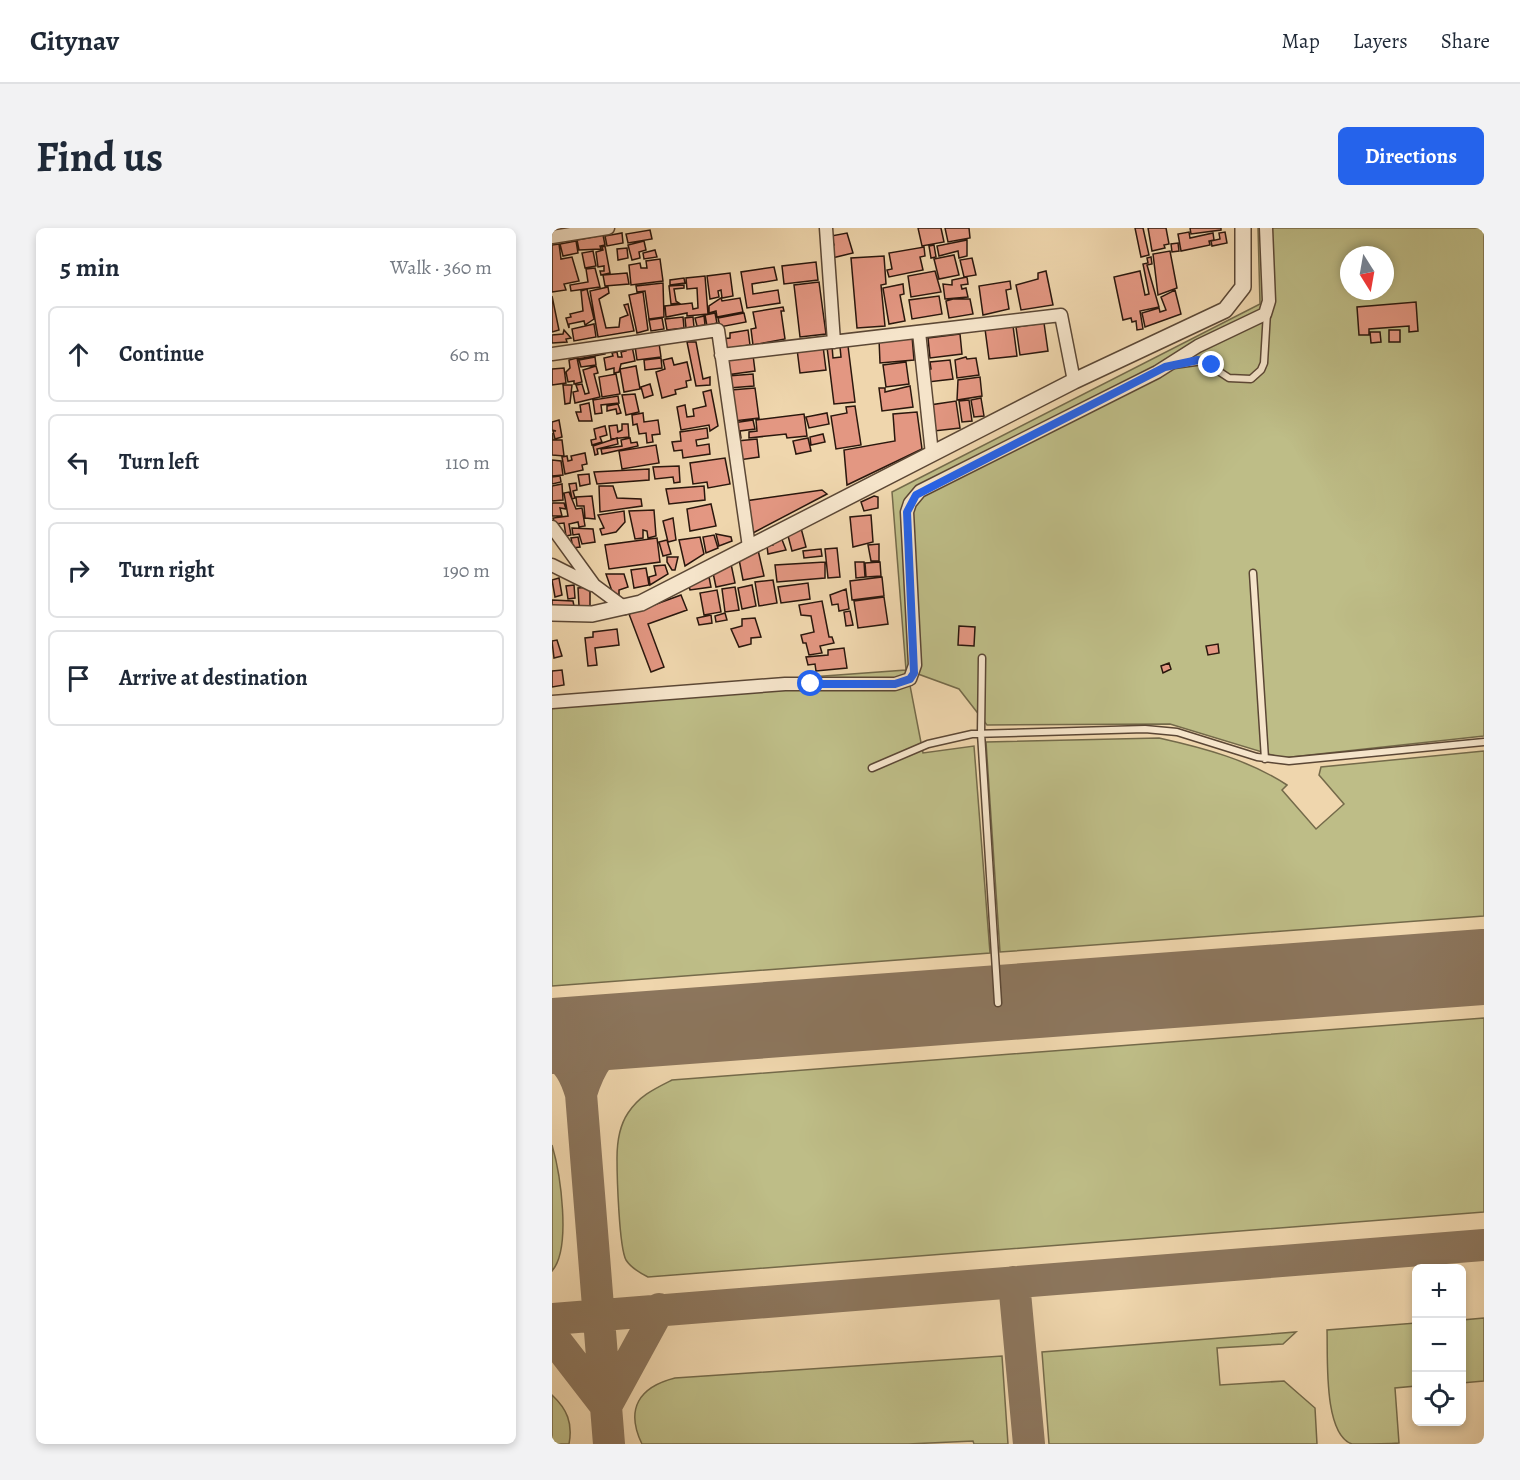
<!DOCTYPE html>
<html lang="en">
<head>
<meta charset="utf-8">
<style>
  :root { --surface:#fff; --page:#f2f2f3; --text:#1f2937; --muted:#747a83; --line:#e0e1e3; --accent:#2563eb }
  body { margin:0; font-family:Alegreya,serif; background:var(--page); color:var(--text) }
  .controls { position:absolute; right:18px; bottom:18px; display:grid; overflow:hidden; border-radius:9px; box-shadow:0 3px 9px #0003 }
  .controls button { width:54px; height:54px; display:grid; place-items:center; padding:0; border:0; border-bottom:2px solid var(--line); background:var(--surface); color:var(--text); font:30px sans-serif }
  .compass { position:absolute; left:788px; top:18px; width:54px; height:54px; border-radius:50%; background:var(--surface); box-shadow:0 3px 9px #0003; rotate:169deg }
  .stop { position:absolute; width:18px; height:18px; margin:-14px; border:4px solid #2563eb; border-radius:50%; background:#fff }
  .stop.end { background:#2563eb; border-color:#fff; box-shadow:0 2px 6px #0008 }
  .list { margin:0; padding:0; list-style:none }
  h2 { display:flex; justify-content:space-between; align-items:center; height:78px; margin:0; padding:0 24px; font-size:26px }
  h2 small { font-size:20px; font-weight:400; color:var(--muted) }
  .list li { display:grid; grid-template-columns:39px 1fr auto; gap:18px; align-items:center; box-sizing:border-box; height:96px; margin:0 12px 12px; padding:0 12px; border:2px solid var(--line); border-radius:9px }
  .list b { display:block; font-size:22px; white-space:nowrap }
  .list em { font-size:20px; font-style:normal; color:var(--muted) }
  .icon { flex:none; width:33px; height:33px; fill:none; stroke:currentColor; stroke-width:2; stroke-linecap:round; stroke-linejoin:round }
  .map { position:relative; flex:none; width:932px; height:1216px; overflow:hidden; border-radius:9px }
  header { display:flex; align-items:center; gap:36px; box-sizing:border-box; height:84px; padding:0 30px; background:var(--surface); border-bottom:2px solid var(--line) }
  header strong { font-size:28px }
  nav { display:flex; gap:33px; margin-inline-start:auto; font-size:21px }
  .intro { display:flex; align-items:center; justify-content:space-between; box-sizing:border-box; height:144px; padding:0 36px }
  h1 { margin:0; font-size:42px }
  .button { padding:15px 27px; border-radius:9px; background:var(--accent); color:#fff; font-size:21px; font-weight:700 }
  main { display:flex; gap:36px; padding:0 36px }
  aside { flex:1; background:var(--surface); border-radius:9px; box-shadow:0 3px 9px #0003 }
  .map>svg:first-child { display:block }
  .green { fill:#bebd87; stroke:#746a4a; stroke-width:1.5; fill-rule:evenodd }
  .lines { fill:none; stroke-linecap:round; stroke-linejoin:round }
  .taxiway { stroke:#8c765d; stroke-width:32 }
  .runway { stroke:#8c765d; stroke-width:76 }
  .building { fill:#e39782; stroke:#2a170d; stroke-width:1.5 }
  .service-casing { stroke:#5b4735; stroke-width:9 }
  .minor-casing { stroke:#5b4735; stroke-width:15 }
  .tertiary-casing { stroke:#5b4735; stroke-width:18 }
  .service { stroke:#f5e4ca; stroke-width:6 }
  .minor { stroke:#f5e4ca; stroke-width:12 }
  .tertiary { stroke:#f5e4ca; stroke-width:15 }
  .route { stroke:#2563eb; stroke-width:8 }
</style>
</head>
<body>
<header>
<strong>Citynav</strong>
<nav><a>Map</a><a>Layers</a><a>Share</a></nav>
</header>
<div class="intro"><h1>Find us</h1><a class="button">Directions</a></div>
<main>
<aside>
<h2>5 min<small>Walk · 360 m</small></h2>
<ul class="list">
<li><svg class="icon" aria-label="ahead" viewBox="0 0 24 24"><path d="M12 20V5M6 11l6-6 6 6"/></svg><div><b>Continue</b></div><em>60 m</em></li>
<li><svg class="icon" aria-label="left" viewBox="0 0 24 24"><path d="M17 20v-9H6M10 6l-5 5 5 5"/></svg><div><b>Turn left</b></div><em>110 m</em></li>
<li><svg class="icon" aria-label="right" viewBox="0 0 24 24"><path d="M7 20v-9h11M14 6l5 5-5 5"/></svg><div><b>Turn right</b></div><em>190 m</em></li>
<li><svg class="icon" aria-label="arrive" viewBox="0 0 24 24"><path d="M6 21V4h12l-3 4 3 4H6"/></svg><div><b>Arrive at destination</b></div></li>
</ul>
</aside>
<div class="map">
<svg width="932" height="1216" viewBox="0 0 932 1216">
  <rect width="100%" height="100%" fill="#efd6ad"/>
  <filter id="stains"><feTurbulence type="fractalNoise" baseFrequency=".00333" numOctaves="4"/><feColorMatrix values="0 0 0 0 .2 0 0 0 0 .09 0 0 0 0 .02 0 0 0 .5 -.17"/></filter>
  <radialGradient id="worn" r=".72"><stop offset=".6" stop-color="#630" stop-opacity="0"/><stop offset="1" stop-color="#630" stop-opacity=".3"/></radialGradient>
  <path class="green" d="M706,0h226v508l-202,22 -112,-34 -183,1 -28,-36 -52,-19 16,83 51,-7 16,207 -438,33v-290l354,-26 -14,-178 368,-188zM797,27h36v36h-36z
    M607,510c45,10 90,22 128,47l-5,5 34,39 28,-25 -25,-29 2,-8 163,-16v165l-484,36 -14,-210z
    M932,790v194l-836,65c-8,-4 -17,-9 -22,-17 -7,-13 -9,-84 -9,-102 0,-15 3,-33 11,-45 11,-17 26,-24 44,-33z
    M0,917c8,27 20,103 0,126z
    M932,1090v63l-22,2v-63z
    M864,1095v63l-21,2 4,55c-13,1 -34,1 -47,1 -29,-10 -24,-88 -25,-114z
    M744,1104l-13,12 -66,4 3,37 64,-4 31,27 2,36h-268l-7,-92z
    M450,1128l6,88h-34l-1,-3 -65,3h-266c-17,-35 -3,-57 33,-66z
    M0,1167c15,14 21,28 17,49h-17z"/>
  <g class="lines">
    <path class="taxiway" d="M0,823c17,12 23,23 29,43
      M462,1054l15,162
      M0,1091l932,-74
      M0,1108l54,70 53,-97
      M57,1216l-28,-350c9,-30 21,-47 48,-63"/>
    <path class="runway" d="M0,808l932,-69"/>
  </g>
  <path class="building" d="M366,0h23l3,14 -22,4z
    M393,0h24l1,10 -22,4z
    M583,0h8l6,27 -8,2z
    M596,0h18l3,16 -5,1 1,3 -13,3z
    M638,0h31v2l-30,4z
    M98,2l2,9 -24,4 -2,-9z
    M637,4l1,6 23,-5 1,7 -5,1 1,4 -29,6 -3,-17z
    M673,4l2,11 -15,3 -1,-5 9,-2 -1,-6z
    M70,5l1,10 -16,3 -2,-10z
    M295,5l6,20 -21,5 -3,-12 5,-1 -3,-9z
    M51,7l2,10 -5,1 1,3 -22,1 -2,-10z
    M415,12v16l-8,2 -1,-7 -19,5 -2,-10z
    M24,13l2,12 -15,3 -3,-12z
    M92,13l2,9 -7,2 1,6 -8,2 -4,-15z
    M626,15l1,8 -7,1 -1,-8z
    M7,16l2,15 11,-2 7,24 -15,3 2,6 -14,2v-47z
    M382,17l2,12 -5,1 -2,-12z
    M53,18l5,27 -9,2 -1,-4h4v-5l-6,1 -2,-15 7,-2 -1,-3z
    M372,19l1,9 -5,1 3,13 -34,7 -2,-7 5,-1 -3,-16z
    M75,20l1,10 -10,2 -1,-11z
    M103,22l2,7 -13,2 -1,-6z
    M41,23l3,15 -11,2 -3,-15z
    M618,23l7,37 -19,7 -5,-41z
    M402,27l5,20 -20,4 -5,-20z
    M332,28l2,28 -5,1 4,41 -28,2 -6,-70z
    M599,29l1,7 -5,1 12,42 -19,4 3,18 -6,1 -1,-9 -4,1 -1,-4 -8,2 -9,-43 26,-6 5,24 4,-1 -6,-30 5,-1 -1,-5z
    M420,30l4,17 -12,2 -4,-17z
    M108,31l3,22 -32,4 -2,-20 11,-2 1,5h6l-1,-7z
    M264,34l2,18 -34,4 -2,-18z
    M222,39l3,13 -25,4 1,10 25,-4 2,13 -33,5 -6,-36z
    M43,40l5,19 -29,4 -1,-6 18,-3 -2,-13z
    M383,43l6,21 -30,5 -3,-21z
    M494,43l7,34 -32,5 -5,-25 22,-6v-6z
    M75,45l2,11 -24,2 -2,-11z
    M178,45l3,23 -11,2 -1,-8 -3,1 1,6 -9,2 -3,-23z
    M153,48l3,38 -21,2v-3l-21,4 -1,-11 27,-3 1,6 5,-1 -1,-20 -10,1 -1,-11z
    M415,49l1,7 -7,1 1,4 4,-1 2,9 -23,2 -2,-15 9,1v-5z
    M132,50l1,5 -15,2v-5z
    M458,53l1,8 -5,1 3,19 -26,6 -4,-29z
    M267,54l7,52 -26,3 -6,-52z
    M111,55l1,34 -15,2 -4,-28 -8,1 -1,-6z
    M351,56l1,10 -4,1 5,26 -16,3 -6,-36z
    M132,57v3l-10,1 2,12 3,2 -8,1 -2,-18z
    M56,59l1,6 -10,6 7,29 13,-1 1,-9 8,-3 -4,-10 4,-1 6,27 -36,6 -8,-46z
    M35,61l7,30 -9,6 -1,-4 -15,3v4l-3,-10 5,-1 -1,-3 13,-3 -2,-20z
    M623,62l6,24 -36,13 -3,-14 17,-5 1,4 6,-2 -5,-13z
    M91,64l5,38 -11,3 -8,-38z
    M0,68l7,34 -7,2z
    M387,68l3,18 -30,5 -3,-19z
    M169,70l1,3 18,-3 3,14 -26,5 -1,-6 -7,2v-7z
    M401,71h17l3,15 -24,4 -3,-17z
    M864,74l2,29 -9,1v-6l-40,3v6h-10l-2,-28z
    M231,79l1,4h-3l4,28 -32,6 -2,-16 5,-1 -3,-16z
    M163,85l2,10 -10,3 -2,-11z
    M192,85l2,9 -26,5 -2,-9z
    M152,88l1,9 -8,1 -2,-8z
    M131,89l1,11 -17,2 -2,-11z
    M141,89l1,10 -8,1 -1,-10z
    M110,90l2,11 -13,2 -2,-11z
    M492,95l4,28 -28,4 -4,-28z
    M42,96l2,13 -22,4 -2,-12z
    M461,98l4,30 -28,3 -4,-30z
    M12,102l7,8 -5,1 1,3 -15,1v-8l11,-1z
    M196,102l2,15 -27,4 -2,-10 9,-1v-5z
    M837,102h11v12h-11z
    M818,104h10l1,10 -10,1z
    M408,106l2,20 -32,4 -2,-20z
    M360,108l2,24 -34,3 -1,-24z
    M135,114h9l7,37 7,-2v8l-14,1z
    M107,115l2,14 -24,3 -2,-14z
    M73,116l7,2 3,15 -14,3 -2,8 -5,1v-5l-8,2 -2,-12 9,-2 -1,-3 5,-1 1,5h4l-1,-5 5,-1z
    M271,118l3,24 -26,3 -3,-24z
    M280,118l1,12 8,-1 -1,-10 8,-1 7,56 -21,2 -7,-57z
    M52,119l1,7 -27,5 -1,-7z
    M201,127l2,16 -29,4 -2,-17z
    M43,129l1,8 -15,2 -2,-7z
    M414,129l1,2 9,-1 3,17 -22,3 -2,-18z
    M25,130l5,24 -8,2v-3l-6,1 -2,-10 4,-4 -1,-8z
    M109,130l1,10 -17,2 -1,-10z
    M120,130l2,7 13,-3 4,18 -5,1 1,6 -12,3 1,4 -14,4 -6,-26 9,-3 -2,-9z
    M398,132l3,19 -25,3 -2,-12 5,-1 -1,-7z
    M354,134l3,22 -23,3 -3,-22z
    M44,138l2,7 -4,1 6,23 -25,6 -2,-11 5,-1 -2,-6 6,-1 3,10 4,-1 -6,-23z
    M84,138l4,23 -16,3 -4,-23z
    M12,140l2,15 -14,2v-16z
    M64,146l4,20 -18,3 -3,-20z
    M201,146l1,12 -25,2 -1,-12z
    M428,149l2,19 -25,4 1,-20z
    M98,156l3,11 -9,3 -3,-11z
    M11,157h9l-2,18 -5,1z
    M358,158l3,21 -31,4 -3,-23h6v4z
    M203,160l4,30 -25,3 -3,-31z
    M159,162l7,36 -8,5 -1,-6 -28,5 -4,-23 8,-2 2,12 7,-1 -1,-7 13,-3 -3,-14z
    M83,166l4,18 -13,3 -4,-20z
    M66,168l1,7 -18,2 1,8 -7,1 -2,-14z
    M429,170l3,18 -10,1 -3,-17z
    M417,172l3,21 -10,1 -3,-21z
    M404,173l4,27 -26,3 -4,-26z
    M37,175l3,18h-13l-3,-9h5l-1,-7z
    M66,176l3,9 -4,1 -1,-5 -9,2v-5z
    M303,178l6,39 -25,4 -5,-33 16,-3 -1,-6z
    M365,184l5,37 -75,36 -3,-35 51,-9 -2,-27z
    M91,185l1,9 14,-2 2,14 -8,1 1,7 -6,1 -1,-10 -7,1 -2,-10 -4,1 -1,-10z
    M275,185l2,11 -20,4 -3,-11z
    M252,186l3,22 -20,2 -1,-4 -37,4v-6l8,-1 -1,-11z
    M7,192l3,17 -7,2 -2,-8h3l-4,-1v-8z
    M201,192l2,9 -15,2 1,7 -5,1 -3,-16z
    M70,196h6l1,13 -18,2 -2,-13 8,-1 1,7 4,-2z
    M53,198l2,9 -7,2 2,5 -10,3 -1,-5 5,-1 -2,-10z
    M155,200l1,10 -12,2 1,6 12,-2 1,10 -27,4 -1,-8 -8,1 -2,-9 9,-1 -1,-9z
    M0,205l1,7h9l2,16 -12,-1z
    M271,206l2,8 -14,3 -1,-8z
    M65,210l1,6 -21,5 1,5 -3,1 -2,-9z
    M78,210l1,5 6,-1 1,4 -36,8 -1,-5 21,-3 -1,-6z
    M256,210l3,13 -15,3 -3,-13z
    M205,211l2,18 -20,3 -2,-19z
    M104,217l3,18 -37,6 -3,-18z
    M33,225l2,11 -5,1 1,5 -18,4 -3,-17 5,-1 1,5 4,-1 -1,-4z
    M173,230l5,26 -22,4 -1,-6 -14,2 -3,-21z
    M0,232l9,1 2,14 -11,1z
    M127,238l1,16 -6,1 -1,-6 -18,2 -2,-12z
    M97,241v11l-52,4 -3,-12z
    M37,246l1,10 -10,2 -2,-11z
    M8,248l1,6 -9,2v-7z
    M24,255l1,7 -4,1 2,7 -3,1 -3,-15z
    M10,256l1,16 -11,1v-15z
    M47,258h14l4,12 24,1 1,7 -42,6z
    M152,258l1,14 -36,4 -3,-15z
    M270,262l5,4 -76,40 -6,-33z
    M17,264l7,17 6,-1 3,18 -6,1 -1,-5 -9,2 2,11 -5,1 -2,-13 -9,1 -2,-6 15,-2 -4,-23z
    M40,268l3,23 -10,-1 -1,-12h-7l-1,-9z
    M322,268l4,1v11l-14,3 -3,-9z
    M0,275h12l2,6 -6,-1 2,8h-10z
    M159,276l5,22 -26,5 -3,-22z
    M102,282l2,26 -8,2 -1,-7 -4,-1v8l-8,1 -6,-28z
    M72,283l1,11 -9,10 -14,3 -2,-6 4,-1 -6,-13z
    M319,287l2,27 -20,5 -3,-30z
    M121,290l3,22 -8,2 -5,-21z
    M20,300l21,1 2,13 -13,2 -3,-10 -6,1z
    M249,300l5,19 -14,4 -5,-19z
    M164,306l15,3 1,4 -13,5z
    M162,307l4,13 -12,5 -3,-16z
    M26,309l2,10 -7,1 -2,-10z
    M148,309l4,17 -19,12 -6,-26z
    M229,309l5,13 -18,4 -1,-8 6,-1 -2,-6z
    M105,310l3,24 -51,7 -4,-24z
    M115,312l4,14 -8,2 -4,-14z
    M327,316v17h-8l-3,-16z
    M285,320l3,29 -12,1 -3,-29z
    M269,321l1,7 -18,2 -1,-7z
    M206,322l6,26 -21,4 -5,-26z
    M115,329h11l-3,13h-3l-5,-8z
    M273,334v16l-48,4 -2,-17z
    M303,334h9l1,15 -9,1z
    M328,334l1,14 -15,1 -1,-14z
    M179,336l4,19 -19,4 -4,-19z
    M113,337l3,9 -18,11 -1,-8 7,-2 -2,-9z
    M94,340l3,17 -15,3 -3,-18z
    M156,344l3,15 -21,3 -2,-8z
    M54,346h18l4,13 -9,3v7h-5z
    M330,349l2,19 -32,4 -2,-19z
    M7,350l3,17 -7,2 -3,-17z
    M221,352l4,23 -18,3 -4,-24z
    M256,355l2,16 -29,4 -3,-16z
    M22,357l1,13 -7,1 -2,-13z
    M200,357l4,21 -14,3 -4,-21z
    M38,359v19h-11l-1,-18z
    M183,359l4,23 -14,2 -3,-23z
    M294,361l3,20 -10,2 -1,-7 -6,1 -2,-10z
    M165,362l4,22 -17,3 -4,-22z
    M129,367l6,15 -39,14 16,43 -13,5 -22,-58z
    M332,369l4,27 -30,4 -4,-27z
    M0,372l21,1 1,5h-22z
    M270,373l7,36h3l2,6 -14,3 2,7 -13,2 -3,-12h-3l-2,-8 13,-3 -3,-16 -10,-1 -2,-10z
    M298,383l3,14 -7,1 -2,-14z
    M173,385l2,7 -11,2 -1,-6z
    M159,387l1,8 -13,2 -2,-7z
    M203,390l6,19 -10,1v6l-12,3 -8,-18 11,-3v-7z
    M407,398l16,1 -1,19 -16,-1z
    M65,401l2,16 -24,3 2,17 -9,1 -3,-28 8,-1v-5z
    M5,412l5,16 -8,2 -2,-17z
    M666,416l1,9 -11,2 -2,-9z
    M292,420l3,20 -31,3 -1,-7 -7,1 -2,-8 22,-2v-5z
    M617,435l2,6 -8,4 -2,-7z
    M10,442l2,15 -12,2v-16z"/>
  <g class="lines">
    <g class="service-casing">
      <path id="service" d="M622,137l29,-4 26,17 22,1 10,-9 3,-7 3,-51
        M701,345l12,186
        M430,430l-1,75 17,270
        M320,540l56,-24 44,-10 173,-5 32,3 80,25 32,4 195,-19"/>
    </g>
    <g class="minor-casing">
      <path id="minor" d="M274,0l8,114
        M0,9l56,-9
        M367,104l13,122
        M0,126l166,-24 31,217
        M169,127l340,-40 13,66
        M0,299l42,58 31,23
        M0,337l40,20
        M0,474l233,-18h110l15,-5 5,-14 -8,-153 3,-9 10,-12 237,-119 41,-26 67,-32 4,-13 -3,-73"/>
    </g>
    <g class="tertiary-casing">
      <path id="tertiary" d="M0,385l40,1 49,-11 433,-222 151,-71 18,-23v-59"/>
    </g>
    <use href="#service" class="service"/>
    <use href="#minor" class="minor"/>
    <use href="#tertiary" class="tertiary"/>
  </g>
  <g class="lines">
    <path class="route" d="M259,456h84l15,-5 4,-6 -7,-161 9,-17 249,-128 33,-7 14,5"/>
  </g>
  <rect width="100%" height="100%" filter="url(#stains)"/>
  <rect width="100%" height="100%" fill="url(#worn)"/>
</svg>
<div class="controls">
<button>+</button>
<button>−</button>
<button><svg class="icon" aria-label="locate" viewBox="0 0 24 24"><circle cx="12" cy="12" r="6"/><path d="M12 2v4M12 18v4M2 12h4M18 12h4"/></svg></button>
</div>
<svg class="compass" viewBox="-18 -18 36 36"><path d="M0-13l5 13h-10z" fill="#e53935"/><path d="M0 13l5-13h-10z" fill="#747a83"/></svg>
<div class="stop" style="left:259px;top:456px"></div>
<div class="stop end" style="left:660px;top:137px"></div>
</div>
</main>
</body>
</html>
